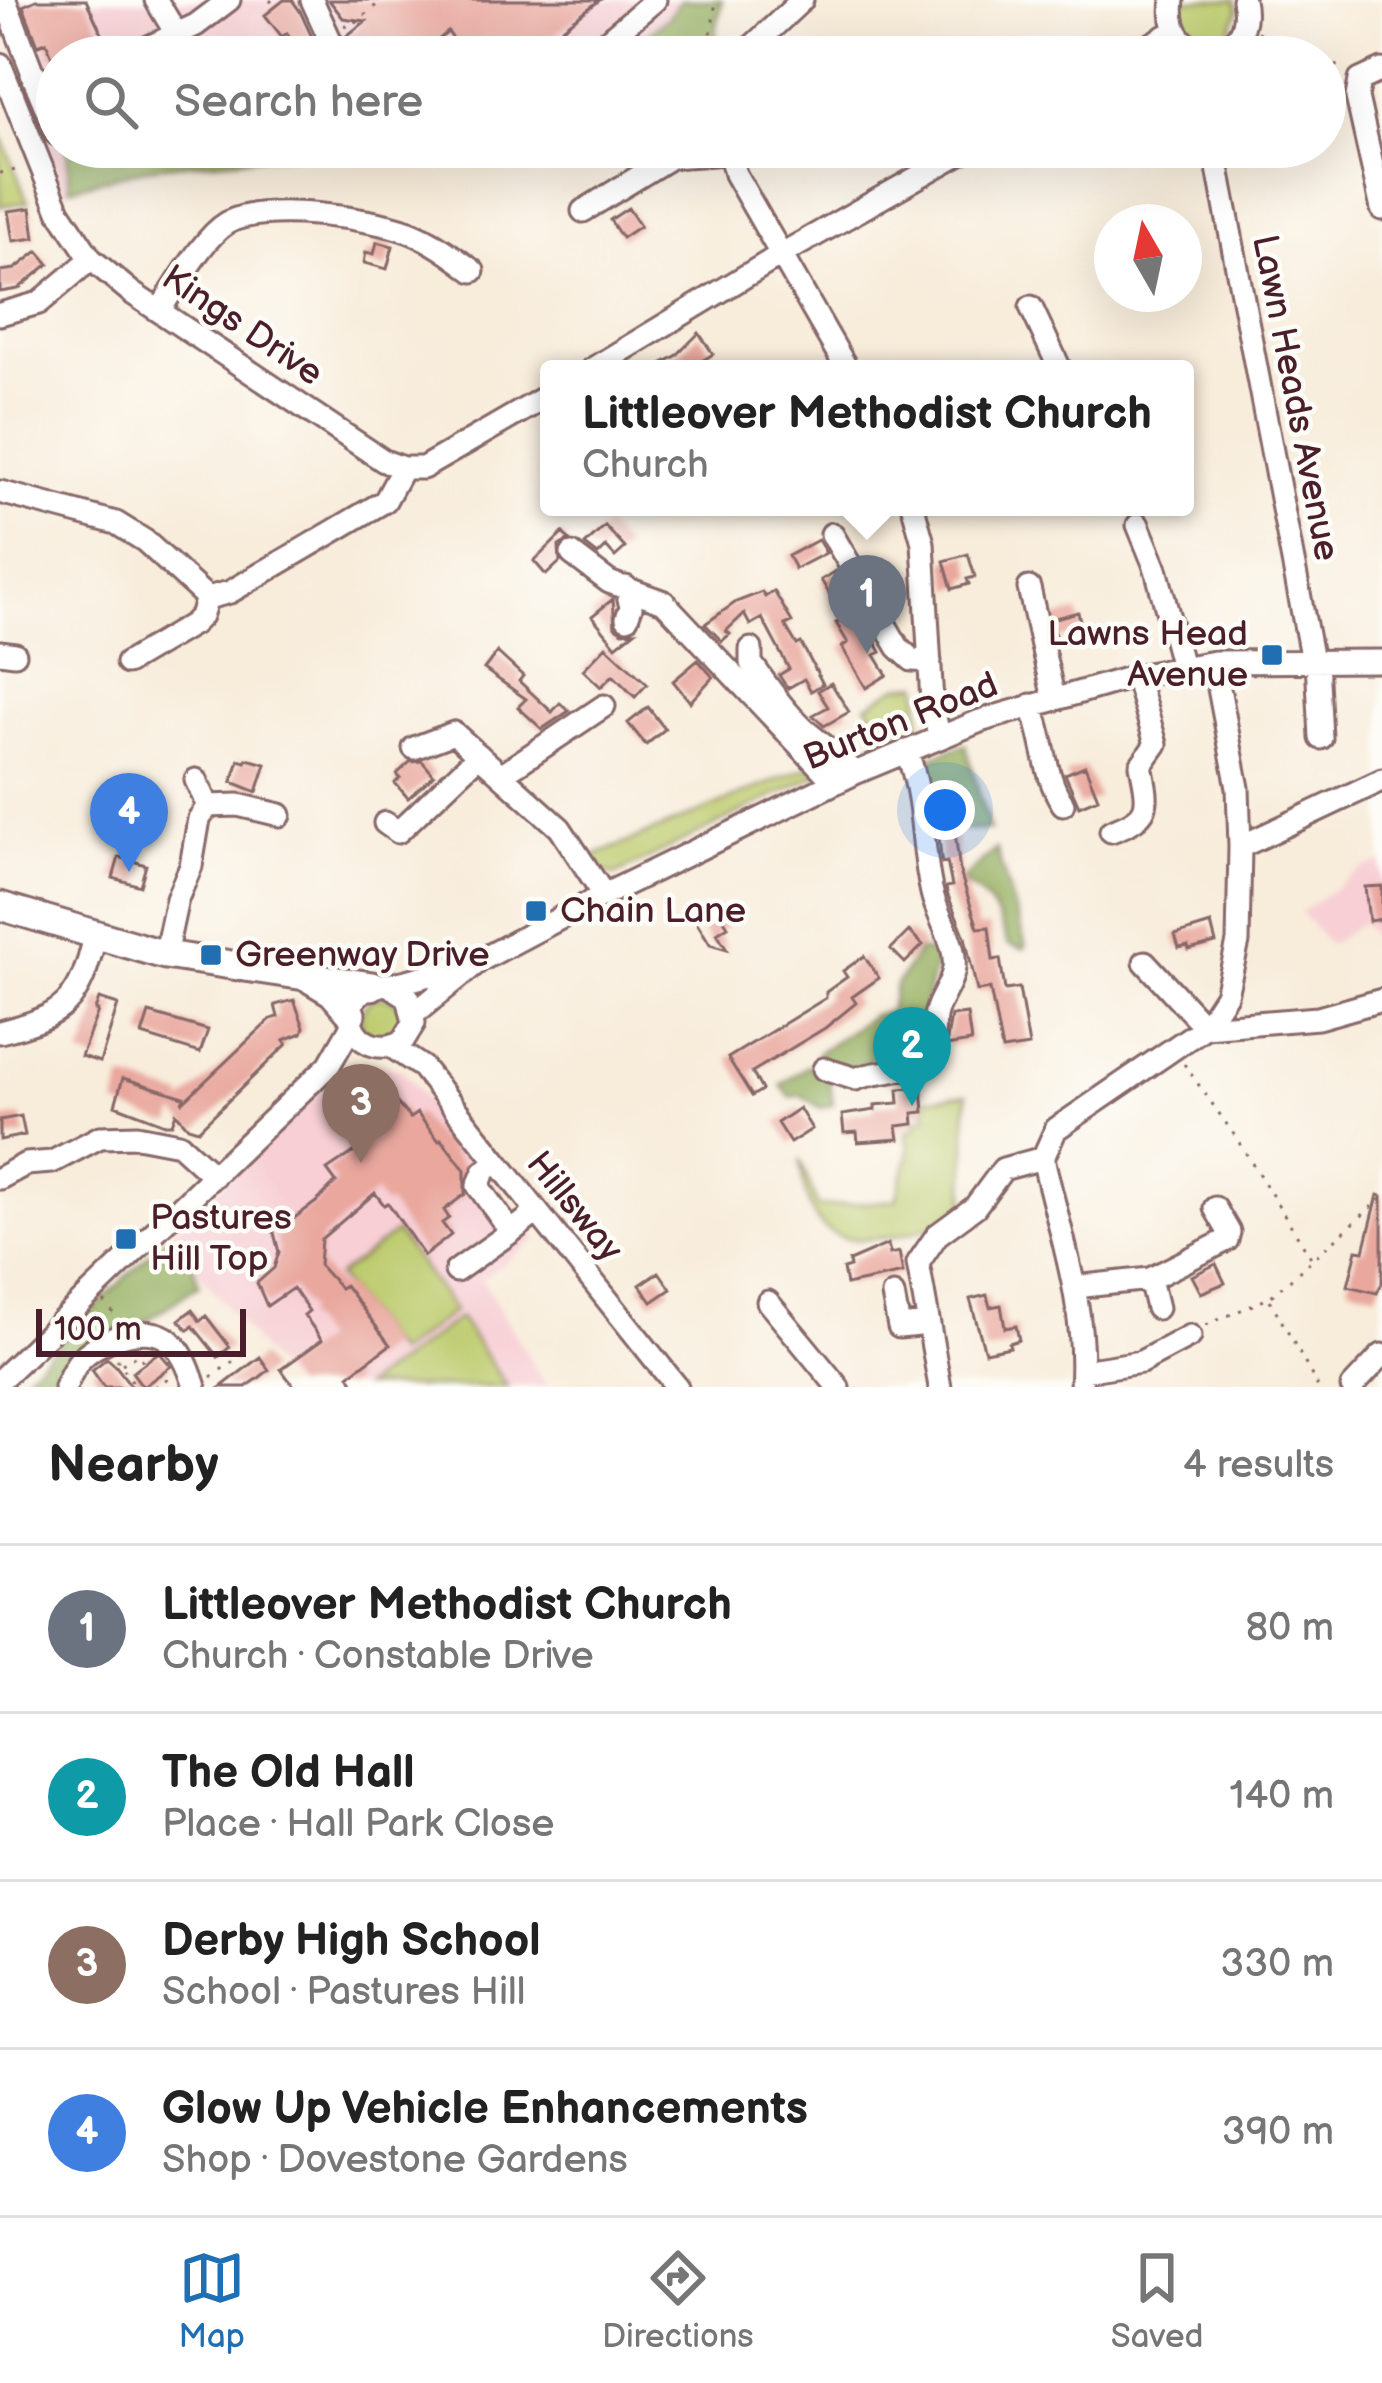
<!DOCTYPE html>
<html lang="en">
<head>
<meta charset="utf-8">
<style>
  :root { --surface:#fff; --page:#f6f6f6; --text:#222; --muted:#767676; --line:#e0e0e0; --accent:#1f6fb2 }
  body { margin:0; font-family:"Balsamiq Sans",sans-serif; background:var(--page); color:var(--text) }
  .compass { position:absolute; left:1094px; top:204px; width:108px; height:108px; border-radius:50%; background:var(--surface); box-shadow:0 12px 48px #0002; rotate:351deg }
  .scale { position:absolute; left:36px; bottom:30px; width:210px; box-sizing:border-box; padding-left:12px; border:6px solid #4a1f2b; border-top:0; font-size:33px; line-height:42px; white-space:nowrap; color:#4a1f2b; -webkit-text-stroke:9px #fdfcf7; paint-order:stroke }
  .you { position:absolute; left:945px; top:810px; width:42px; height:42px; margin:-30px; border:9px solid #fff; border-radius:50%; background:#1a73e8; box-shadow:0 0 0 18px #1a73e833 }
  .badge { display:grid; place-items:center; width:78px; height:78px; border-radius:50%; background:var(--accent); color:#fff; font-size:39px; font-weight:700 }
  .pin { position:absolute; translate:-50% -99px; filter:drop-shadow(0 3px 6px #0008) }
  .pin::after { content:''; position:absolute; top:63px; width:42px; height:36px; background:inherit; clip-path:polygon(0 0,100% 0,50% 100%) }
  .popup { position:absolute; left:540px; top:360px; width:654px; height:156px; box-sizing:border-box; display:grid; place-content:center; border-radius:12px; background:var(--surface); filter:drop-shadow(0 3px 9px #0005); font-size:39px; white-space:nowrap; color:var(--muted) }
  .popup b { font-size:45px; color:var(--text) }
  .popup::after { content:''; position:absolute; left:50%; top:100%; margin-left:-24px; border:24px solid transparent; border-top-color:var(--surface) }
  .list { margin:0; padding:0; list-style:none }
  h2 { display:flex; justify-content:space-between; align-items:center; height:156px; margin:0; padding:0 48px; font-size:51px }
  h2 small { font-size:39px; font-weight:400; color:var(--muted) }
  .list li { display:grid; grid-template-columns:78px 1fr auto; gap:36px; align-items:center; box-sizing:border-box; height:168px; padding:0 48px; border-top:3px solid var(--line) }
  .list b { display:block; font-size:45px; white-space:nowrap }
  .list p { margin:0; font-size:39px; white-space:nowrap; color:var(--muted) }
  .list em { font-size:39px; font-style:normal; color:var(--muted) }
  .icon { flex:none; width:66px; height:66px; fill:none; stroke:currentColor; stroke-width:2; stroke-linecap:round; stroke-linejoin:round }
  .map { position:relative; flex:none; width:1382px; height:1387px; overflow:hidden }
  .search { position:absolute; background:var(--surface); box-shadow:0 12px 48px #0002; left:36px; right:36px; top:36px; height:132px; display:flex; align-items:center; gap:30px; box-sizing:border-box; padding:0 42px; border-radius:66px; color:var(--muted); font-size:45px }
  .sheet { height:828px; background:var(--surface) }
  nav { display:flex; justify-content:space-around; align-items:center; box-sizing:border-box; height:168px; border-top:3px solid var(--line); background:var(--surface); font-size:33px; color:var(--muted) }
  nav a { display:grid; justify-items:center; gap:6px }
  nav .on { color:var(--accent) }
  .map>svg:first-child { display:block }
  .built { fill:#f7cfd5 }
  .green { fill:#becc6f; stroke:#84764d; stroke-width:3 }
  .forest { fill:#96b062; stroke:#706846; stroke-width:3 }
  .building { fill:#e9a79e }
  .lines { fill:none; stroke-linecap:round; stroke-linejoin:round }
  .minor-casing { stroke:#876768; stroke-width:27 }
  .major-casing { stroke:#876768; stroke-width:33 }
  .path { stroke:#876768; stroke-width:3; stroke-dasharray:3 9; stroke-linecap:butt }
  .minor { stroke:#fff; stroke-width:21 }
  .major { stroke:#fff; stroke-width:27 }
  .poi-dot { fill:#1f6fb2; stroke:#fdfcf7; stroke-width:4.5 }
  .labels { text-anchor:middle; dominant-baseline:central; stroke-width:9; stroke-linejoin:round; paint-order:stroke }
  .street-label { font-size:36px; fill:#4a1f2b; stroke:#fdfcf7 }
  .poi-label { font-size:36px; fill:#4a1f2b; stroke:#fdfcf7; text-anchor:start }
</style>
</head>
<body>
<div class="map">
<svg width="1382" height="1387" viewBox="0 0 1382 1387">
  <rect width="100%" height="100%" fill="#fdfcf7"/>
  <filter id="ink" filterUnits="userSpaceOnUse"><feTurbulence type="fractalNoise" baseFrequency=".00833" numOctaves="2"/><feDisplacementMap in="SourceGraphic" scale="24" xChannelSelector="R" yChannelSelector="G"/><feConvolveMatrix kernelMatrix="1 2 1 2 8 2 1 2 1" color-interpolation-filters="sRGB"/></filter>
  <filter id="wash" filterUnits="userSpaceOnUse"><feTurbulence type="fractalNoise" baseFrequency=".004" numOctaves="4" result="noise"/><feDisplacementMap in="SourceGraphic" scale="48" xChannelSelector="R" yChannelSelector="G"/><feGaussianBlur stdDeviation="2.7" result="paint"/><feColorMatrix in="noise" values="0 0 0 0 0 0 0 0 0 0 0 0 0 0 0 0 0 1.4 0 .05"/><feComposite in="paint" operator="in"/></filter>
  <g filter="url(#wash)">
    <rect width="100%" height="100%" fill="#f8ecda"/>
    <path class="built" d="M0,0h710l-1,57h-652v90h487l-55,15 -82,-8 -107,-1 -147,14 -82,21 -7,6 -32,-97 -32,-79z
      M1382,862v66l-10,7 -10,-13 -33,23 -28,-33 61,-43z
      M375,1063l26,6 137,170 -57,40 66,108h-256l-122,-152 156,-149 23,-15z"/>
    <path class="green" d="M1180,0h55l3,12 -11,26 -22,6 -18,-8z
      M0,132l28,70 -28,4z
      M919,684l1,45 -28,15 -25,-39 31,-19z
      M808,767l11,7 -204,101 -14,-3 -9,-15z
      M361 1018a21 21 0 1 1 42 0a21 21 0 1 1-42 0Z
      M967,1094l-2,114c-24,17 -40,22 -69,28 -70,12 -89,-8 -96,-77l18,48 78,-7 13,-47 -2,-23 10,-1 -1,-10 11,-2 -1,-18z
      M396,1232l58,79 -58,43 -59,-78z
      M459,1318l48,69h-143z"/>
    <path class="forest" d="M680,0h42l-6,32 3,24 -99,1 50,-41z
      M79,147h465l-55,15 -82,-8 -107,-1 -147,14 -83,21 -3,-39z
      M965,744l25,86h-22l-41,-11 2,-36 -4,-23z
      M996,849l30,97 -2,3 -16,-5c-9,-25 -16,-46 -42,-58l-2,-8z
      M919,951h10l8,8 -26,96 -36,9 -8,-4 -9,9 -29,-4 -13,-11 57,-39 16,-3 7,-27z
      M809,1065l21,18 3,21 -12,4 -20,-13 -11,2 -9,-12z
      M169,1235l24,31 6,19 -53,36 -19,4 -64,46 -9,16h-40z"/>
    <g id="blocks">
      <path class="building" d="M36,0h50l17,36 -13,6 5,11 -9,4h-34l-6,-15 -8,3 -15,-39z
        M284,0h8l8,11 13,28 -14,11 -12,-17 -5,4 -17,-22z
        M329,0h271l-76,57h-37l22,-16h-37l-13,6 -11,-15 -31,25h-64l-8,-20 21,-16 -23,-3z
        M31,208l4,30 -22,3 -5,-30z
        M628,208l12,18 -18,12 -12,-18z
        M377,242l16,4 -6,23 -23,-6 2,-11 8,2z
        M38,251l11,13 -31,25 -18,3v-21l15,-2z
        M699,333l14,21 -24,15h-37l24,-13z
        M605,526l20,22 -10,9 -9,-10 -8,8 -13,-10z
        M563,533l6,7 -10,6 1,16 -14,13 -12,-14z
        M818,540l8,13 -31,16 -7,-13z
        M968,554l7,23 -8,2 2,5 -17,5 -8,-28z
        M836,571l45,81 -6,3 12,20 -21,13 -24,-41 6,-4 -12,-20 9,-4 -24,-39z
        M774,591l18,31 -7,3 12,20 4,-2 22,41 -12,7 -7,-12 -16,9 -4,-5 -5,-8 10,-6 -27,-51 -12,7 -6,-11 -18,17 4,3 -8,7 -17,-17 31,-22 26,-10 3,5z
        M613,599l2,28 8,5 12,-1 -19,15 -24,-30z
        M1078,612l5,22 -27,6 -5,-21z
        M606,646l41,38 -12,13 -22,-22 -12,12 -18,-17z
        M497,652l26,24 -4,5 33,31 8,-9 9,8 -27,18 -24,-22 8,-8 -42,-30z
        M698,660l15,17 -23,25 -17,-21z
        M831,683l18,29 -25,14 -11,-11 15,-8 -10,-16z
        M648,707l17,22 -19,16 -18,-22z
        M247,759l19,5 -9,28 -25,-10 7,-22 7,2z
        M422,761l12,14 -26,23 -13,-15 5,-5 -3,-4 13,-12z
        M1085,766l13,32 -19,8 -14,-32z
        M955,832l5,40 18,56 11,-1 4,33 7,-1 5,31 14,-2 10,58 -27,4 -12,-61 -13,2 -12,-54 -18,-44 -1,-6 6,-1 -5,-24 -5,1 -1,-5 -2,-22z
        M119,857l27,8 -6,21 -27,-8z
        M1382,886v33l-13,2 -4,-34z
        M717,909l11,17 -11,7 10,16 -17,-5 -14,-23z
        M1211,924l5,19 -27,7 -1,-4 -9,2 -4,-13z
        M909,931l14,14 -18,18 -14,-14z
        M864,956l15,22 -27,19 4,6 -31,25 -73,44 10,18 -10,6 -24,-38 98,-60v-6l21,-15 -4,-6z
        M99,999l19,6 -18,57 -19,-6 17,-45 -3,-1z
        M294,1000l10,27 -2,6 -18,7 3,4 -89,86 -10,-3 -12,-14 -4,11h-7l-50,-19 8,-27 61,19 -2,6 89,-84 7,-2 -3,-12z
        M149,1013l59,17 -8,23 -58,-18z
        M967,1014l4,28 -25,4 5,-30z
        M357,1070l24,15 29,33 7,-5 22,28 2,-2 24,31v24l-21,16 5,8 -7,5 9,12 -27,21 -36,-53 -4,2 -9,-12 -54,46 -2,26 21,23 5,-3 45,60 -41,30 4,7 -7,5h-52l-13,-18 41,-29 -18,-25 5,-4 -16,-23 -26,18 -10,-23 17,-15 5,-16 -7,-27 18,-10 3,4 23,-17 20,-20 -9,-12 51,-34 -16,-18 -31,-18 7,-20 12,4z
        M922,1087l2,25 -11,1 1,11 -17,2 2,13 -41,3 -1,-10 -13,1 -2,-18 33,-5v-5l24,-2 -1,-14z
        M799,1108l13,21 -22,14 -13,-20z
        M21,1116l4,19 -25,5v-20z
        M1378,1195l4,1v87l-5,10 -29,-7 9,-36 7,1z
        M888,1244l2,10 9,-2 4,21 -57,12 -3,-16 7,-2 -1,-6z
        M1216,1264l9,19 -24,10 -9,-17z
        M659,1272l12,17 -19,13 -12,-17z
        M987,1295l3,12 11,-2 4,23 11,-2 3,14 -10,3 1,4 -25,5 -15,-53z
        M192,1310l8,11 6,-5 24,31 -12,10 -25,-31 -5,4 -9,-10z
        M159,1352l12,14 -28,21 -11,-15z
        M260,1357l9,13 -10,8 -13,9h-25z
        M107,1358l9,8 16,21h-28l-12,-17z"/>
    </g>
  </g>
  <g filter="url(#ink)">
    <use href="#blocks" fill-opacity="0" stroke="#876768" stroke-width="3"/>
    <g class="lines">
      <g class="minor-casing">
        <path id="minor" d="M5,0l27,71 13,14 12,1
          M156,0l21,35
          M312,0l26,57
          M1173,0c-10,71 84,65 70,0
          M127,57l69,-32 33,-25
          M588,57l67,-57
          M741,57l61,-57
          M1129,57l46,-26
          M0,64l59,147 32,48 41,34 252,168 19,7h20l126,-73
          M1382,70l-22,10 -3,17 25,112
          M32,74l25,60
          M728,147l7,27 112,195
          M1214,147l98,514
          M583,211l88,-54 58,-4
          M1031,307l29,62
          M159,311c17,-24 43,-73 68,-88 35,-21 145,-5 183,9 23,9 43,24 63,39
          M0,314l39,-11 52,-44
          M592,369l190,-115 189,-107
          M0,492l116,31 29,18 62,57 23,-6 155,-91 18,-33
          M913,507l10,36 9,160 7,33
          M1138,525l18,44 26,98
          M832,534l66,113 14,13 18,1
          M572,554l37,28 55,20 171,181
          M626,587l5,20 -4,11
          M1029,588l25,111
          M751,649v14c16,22 33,48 54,67 17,15 34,25 50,43
          M0,652l15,2
          M1317,661l4,77
          M127,663l66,-39 8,-8 6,-18
          M1031,705c14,32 12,70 32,99
          M414,748l40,-15 106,95 44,67
          M501,775l103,-69
          M196,780l12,26
          M385,823l13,9 81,-77
          M1111,831c42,-15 38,-26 30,-66l15,-21 -20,-68
          M1240,847l142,-67
          M165,955l12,-56 14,-33 8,-47 9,-13 30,-1 42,10
          M1145,962l60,65 113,-9 64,-18
          M389,985l19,12 6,26 -11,18c-42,22 -73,-30 -37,-52 9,-5 18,-4 27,-5 25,-5 50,-13 74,-20
          M414,1014l65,-53 125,-66 251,-122 125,-52 156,-45 78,-14 168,-1
          M0,1032c65,-16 80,-30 95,-96
          M392,1047l30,20 255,320
          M824,1069l32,10c20,-9 56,-5 70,-23 8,-10 7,-31 10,-44 4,-15 16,-28 18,-44 3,-23 -15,-49 -21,-71 -13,-49 -7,-100 -27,-146
          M1043,1158l13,-29 149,-102 21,-32 12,-53 2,-95 -2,-59 -24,-126
          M1043,1158c17,76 44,149 38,229
          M495,1162l-11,10 -6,14 33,46 26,-20
          M0,1178l26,-14 26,-2 48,-25 37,-1 42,8 35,32
          M456,1271l55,-39
          M1150,1279l7,29
          M1075,1287l75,-8 77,-39 2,-8 -14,-24
          M893,1295l6,32 30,-3
          M768,1302l70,85
          M1083,1371l58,-9 49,-26
          M0,1380l329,-315 23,-40
          M65,1387c4,-8 8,-19 14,-26 17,-20 63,-38 87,-23 16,10 24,32 29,49
          M940,1387l-22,-124 19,-28 38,-28 28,-38 40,-11
          M1352,1387l30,-32"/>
      </g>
      <g class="major-casing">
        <path id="major" d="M0,906l165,49 207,31
          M312,980l20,12 19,22"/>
      </g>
      <path class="path" d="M270,0l3,4 5,-4
        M344,25l6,1 33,-26
        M1257,32l60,25
        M94,57l8,-4 -6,-14
        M424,57l26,-19 15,19
        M468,57l18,-15
        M715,57l-4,-23 5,-34
        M1325,60l19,9
        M0,173l22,-4
        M1184,1064l51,72 77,123
        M1270,1300l48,87
        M104,1301l13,17
        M1206,1325l63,-27 113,-100
        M117,1359l19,28
        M122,1364l16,-10 6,8
        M211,1377l38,-27
        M155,1387l18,-12"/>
      <use href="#minor" class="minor"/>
      <use href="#major" class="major"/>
    </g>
  </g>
  <g class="poi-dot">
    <rect x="1260" y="643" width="24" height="24" rx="6"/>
    <rect x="524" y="899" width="24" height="24" rx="6"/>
    <rect x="199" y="943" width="24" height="24" rx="6"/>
    <rect x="114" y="1227" width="24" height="24" rx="6"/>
  </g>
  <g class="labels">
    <g class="street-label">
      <text transform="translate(242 326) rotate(34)">Kings Drive</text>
      <text transform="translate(1295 398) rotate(79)">Lawn Heads Avenue</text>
      <text transform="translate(901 722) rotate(-22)">Burton Road</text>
      <text transform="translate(574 1207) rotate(51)">Hillsway</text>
    </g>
    <g class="poi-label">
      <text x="1248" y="634" text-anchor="end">Lawns Head<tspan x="1248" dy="41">Avenue</tspan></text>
      <text x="560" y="911">Chain Lane</text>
      <text x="235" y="955">Greenway Drive</text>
      <text x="150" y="1218">Pastures<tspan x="150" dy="41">Hill Top</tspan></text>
    </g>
  </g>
</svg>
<svg class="compass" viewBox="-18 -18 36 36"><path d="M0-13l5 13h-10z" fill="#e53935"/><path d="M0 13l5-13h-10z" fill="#767676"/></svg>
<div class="scale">100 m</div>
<div class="you"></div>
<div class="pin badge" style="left:867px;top:654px;background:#6b7280">1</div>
<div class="popup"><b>Littleover Methodist Church</b>Church</div>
<div class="pin badge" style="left:912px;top:1106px;background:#0f9aa8">2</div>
<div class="pin badge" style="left:361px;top:1163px;background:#8d6e63">3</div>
<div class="pin badge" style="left:129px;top:872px;background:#3f7fe0">4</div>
<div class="search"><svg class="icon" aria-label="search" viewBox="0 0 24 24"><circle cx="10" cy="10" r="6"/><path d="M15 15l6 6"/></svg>Search here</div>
</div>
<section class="sheet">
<h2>Nearby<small>4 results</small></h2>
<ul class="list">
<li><span class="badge" style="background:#6b7280">1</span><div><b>Littleover Methodist Church</b><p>Church · Constable Drive</p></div><em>80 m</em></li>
<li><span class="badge" style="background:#0f9aa8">2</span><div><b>The Old Hall</b><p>Place · Hall Park Close</p></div><em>140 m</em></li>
<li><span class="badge" style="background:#8d6e63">3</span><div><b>Derby High School</b><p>School · Pastures Hill</p></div><em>330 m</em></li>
<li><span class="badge" style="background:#3f7fe0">4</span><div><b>Glow Up Vehicle Enhancements</b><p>Shop · Dovestone Gardens</p></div><em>390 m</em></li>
</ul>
</section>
<nav>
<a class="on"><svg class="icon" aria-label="map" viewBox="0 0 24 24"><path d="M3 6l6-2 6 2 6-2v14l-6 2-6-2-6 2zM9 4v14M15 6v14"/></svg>Map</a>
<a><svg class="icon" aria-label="directions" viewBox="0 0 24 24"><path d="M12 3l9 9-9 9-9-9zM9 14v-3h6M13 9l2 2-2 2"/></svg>Directions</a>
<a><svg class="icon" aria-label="saved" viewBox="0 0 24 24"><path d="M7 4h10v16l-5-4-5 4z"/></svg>Saved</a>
</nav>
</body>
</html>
